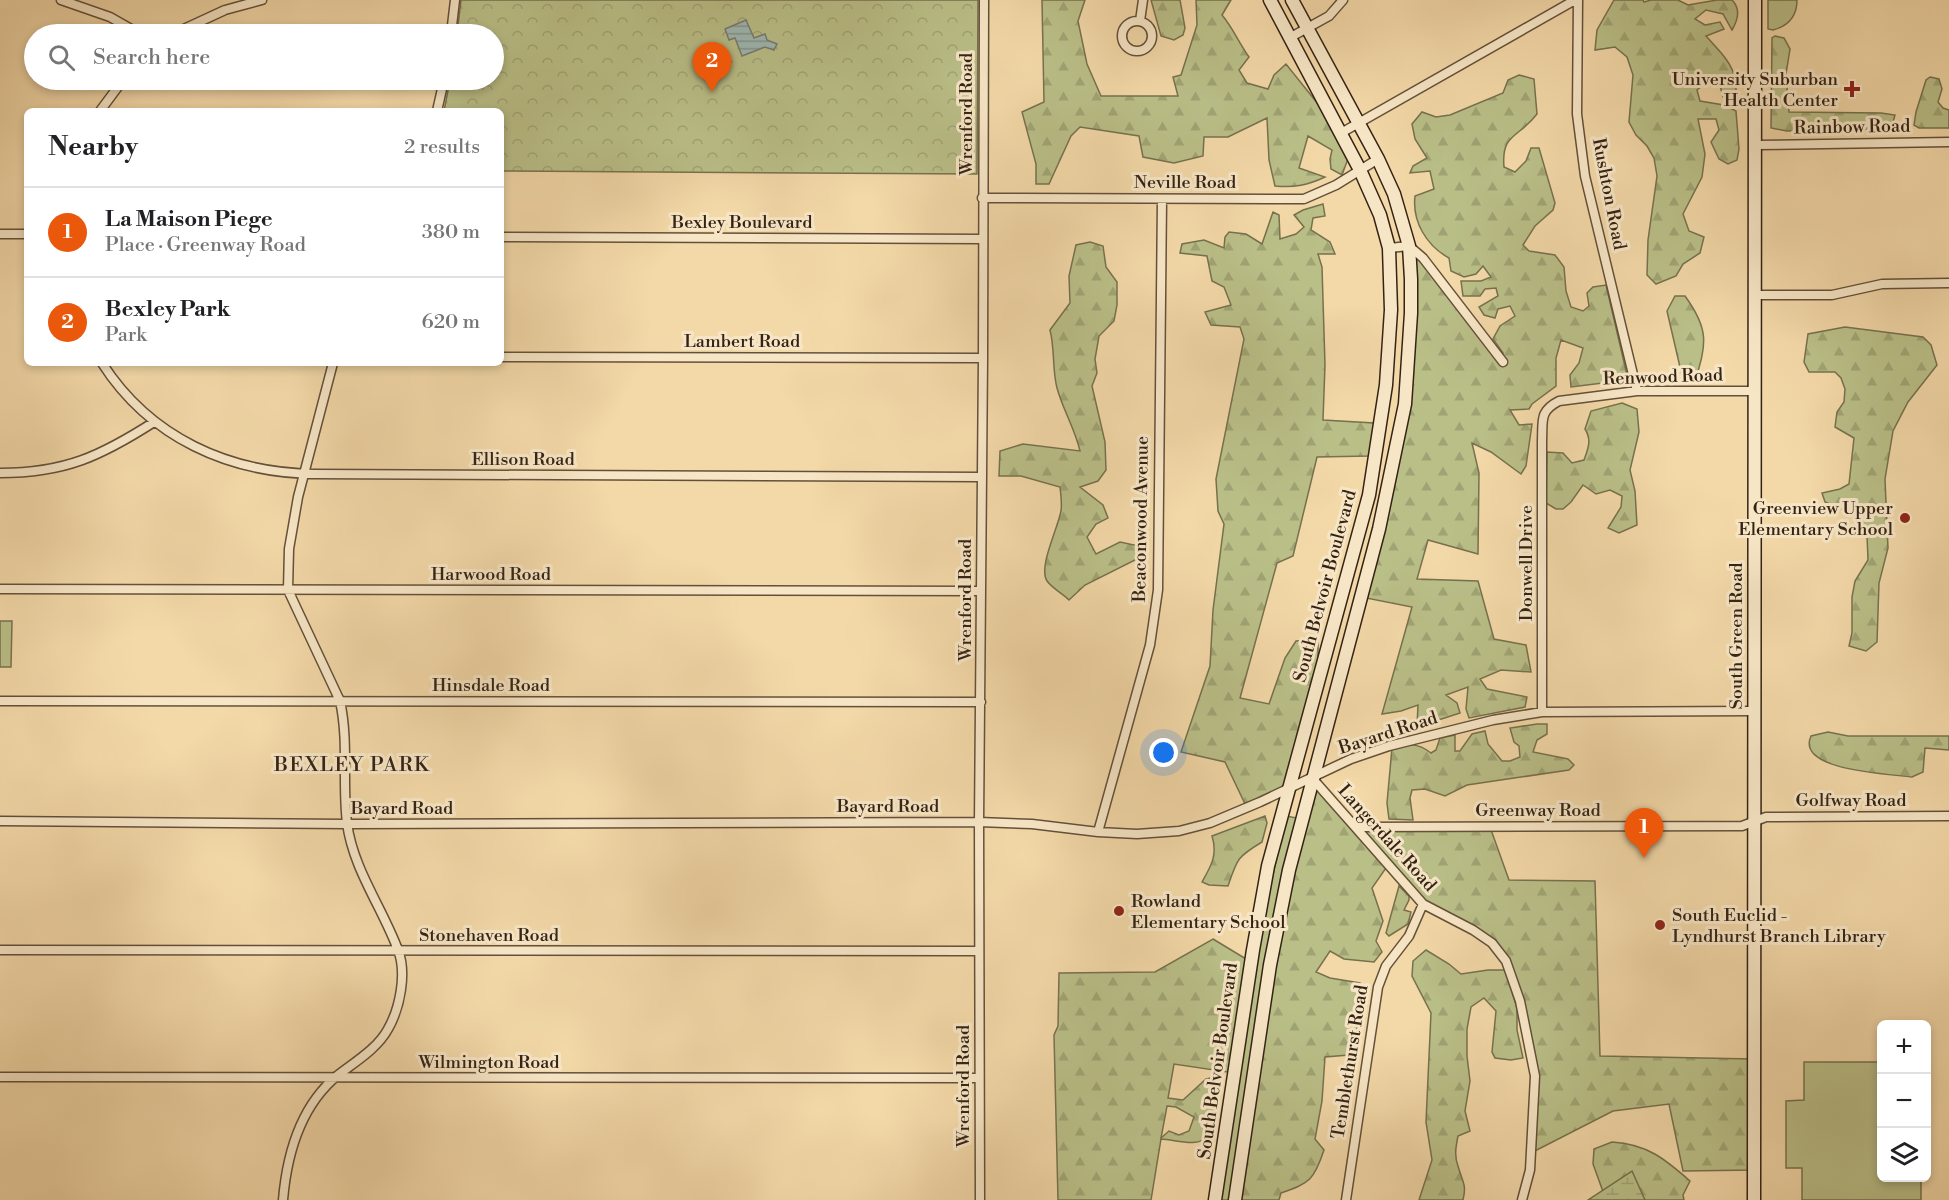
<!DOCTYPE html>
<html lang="en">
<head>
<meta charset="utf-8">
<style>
  :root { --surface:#fff; --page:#f6f6f6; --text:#202124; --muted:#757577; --line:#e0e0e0; --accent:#ea580c }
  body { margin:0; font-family:"Libre Bodoni",serif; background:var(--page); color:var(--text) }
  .controls { position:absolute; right:18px; bottom:18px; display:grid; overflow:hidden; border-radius:9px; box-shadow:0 3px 9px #0003 }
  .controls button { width:54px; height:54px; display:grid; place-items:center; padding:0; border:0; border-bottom:2px solid var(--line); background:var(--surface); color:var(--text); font:30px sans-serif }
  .you { position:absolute; left:1164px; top:753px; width:21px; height:21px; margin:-15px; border:4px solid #fff; border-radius:50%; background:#1a73e8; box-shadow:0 0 0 9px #1a73e833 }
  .badge { display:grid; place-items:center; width:39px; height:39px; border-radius:50%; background:var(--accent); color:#fff; font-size:20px; font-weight:700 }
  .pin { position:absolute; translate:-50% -50px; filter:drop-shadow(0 2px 3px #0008) }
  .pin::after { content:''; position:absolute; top:32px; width:21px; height:18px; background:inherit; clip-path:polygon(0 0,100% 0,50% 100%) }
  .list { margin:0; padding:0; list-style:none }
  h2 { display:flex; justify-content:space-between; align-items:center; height:78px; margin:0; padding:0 24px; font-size:26px }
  h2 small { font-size:20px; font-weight:400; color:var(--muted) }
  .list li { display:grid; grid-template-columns:39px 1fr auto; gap:18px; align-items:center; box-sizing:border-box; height:90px; padding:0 24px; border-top:2px solid var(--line) }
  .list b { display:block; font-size:22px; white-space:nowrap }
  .list p { margin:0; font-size:20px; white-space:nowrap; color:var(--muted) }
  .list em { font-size:20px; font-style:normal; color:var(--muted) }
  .icon { flex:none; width:33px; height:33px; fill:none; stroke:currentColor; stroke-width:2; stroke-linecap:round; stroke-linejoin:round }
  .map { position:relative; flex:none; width:1949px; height:1200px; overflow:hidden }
  .search { position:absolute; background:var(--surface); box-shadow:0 3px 9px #0003; left:24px; top:24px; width:480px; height:66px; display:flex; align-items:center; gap:15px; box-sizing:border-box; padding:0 21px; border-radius:33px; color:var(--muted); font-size:22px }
  .panel { position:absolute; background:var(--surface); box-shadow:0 3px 9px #0003; left:24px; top:108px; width:480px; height:258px; border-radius:9px }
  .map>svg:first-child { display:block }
  .grass { fill:#babf88; stroke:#77714e; stroke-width:1.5 }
  .forest { fill:url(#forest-firs); stroke:#77714e; stroke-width:1.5; fill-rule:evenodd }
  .wetland { fill:url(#wetland-marsh); stroke:#77714e; stroke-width:1.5 }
  .park { fill:url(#park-crowns); stroke:#77714e; stroke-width:1.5 }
  .water { fill:url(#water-rules); stroke:#747c73; stroke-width:1.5 }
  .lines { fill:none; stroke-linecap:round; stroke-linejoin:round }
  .street-casing { stroke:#64503a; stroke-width:11 }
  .secondary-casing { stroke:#342315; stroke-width:15 }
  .street { stroke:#f7e6c6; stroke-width:8 }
  .secondary { stroke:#f7e6c6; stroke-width:12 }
  .poi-dot { fill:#8f2418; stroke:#f7e6c6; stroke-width:2 }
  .labels { text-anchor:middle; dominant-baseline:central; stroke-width:6; stroke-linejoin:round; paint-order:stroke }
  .poi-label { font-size:18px; fill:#342315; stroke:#f7e6c6; text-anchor:end }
  .street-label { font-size:18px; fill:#342315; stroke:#f7e6c6 }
  .neighbourhood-label { font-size:20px; letter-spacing:1.5px; fill:#342315; stroke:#f7e6c6 }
</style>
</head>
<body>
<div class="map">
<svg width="1949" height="1200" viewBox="0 0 1949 1200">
  <defs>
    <pattern id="forest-firs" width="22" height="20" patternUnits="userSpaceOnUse" patternTransform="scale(1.5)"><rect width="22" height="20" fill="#babf88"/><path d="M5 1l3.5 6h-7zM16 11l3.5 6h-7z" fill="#a0a474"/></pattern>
    <pattern id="wetland-marsh" width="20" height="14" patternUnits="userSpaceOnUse" patternTransform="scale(1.5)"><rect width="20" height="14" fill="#babf88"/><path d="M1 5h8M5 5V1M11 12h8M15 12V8" fill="none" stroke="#a0a474"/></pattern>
    <pattern id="park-crowns" width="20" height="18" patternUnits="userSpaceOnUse" patternTransform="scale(1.5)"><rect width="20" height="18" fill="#babf88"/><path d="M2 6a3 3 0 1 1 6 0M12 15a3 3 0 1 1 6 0" fill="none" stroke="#a0a474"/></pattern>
    <pattern id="water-rules" width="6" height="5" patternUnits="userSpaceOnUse" patternTransform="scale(1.5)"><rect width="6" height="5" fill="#9eb8b2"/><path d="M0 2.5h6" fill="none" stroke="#829590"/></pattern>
  </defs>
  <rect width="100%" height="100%" fill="#f3d8a8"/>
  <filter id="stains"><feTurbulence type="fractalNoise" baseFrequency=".00333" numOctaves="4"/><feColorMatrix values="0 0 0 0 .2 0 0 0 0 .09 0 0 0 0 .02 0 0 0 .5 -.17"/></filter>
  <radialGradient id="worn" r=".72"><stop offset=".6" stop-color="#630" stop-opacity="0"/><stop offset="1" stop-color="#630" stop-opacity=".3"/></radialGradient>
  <path class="grass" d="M1768,0h29c0,16 -9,26 -24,30l-5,-1z
    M0,621h12l-1,46h-11z
    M1286,816l11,2 -66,382h-10l36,-253z
    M1804,1062h77l1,116h39v22h-119v-32h-16v-67l18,-1z"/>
  <path class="forest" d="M1042,0h43l-7,21 9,43 14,32h77l-5,-19 8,-2 16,-50 -1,-25h35l-9,15c11,13 17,28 27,42l-10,13 8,13 21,6 6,-14 12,-11 36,45 27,47 -7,19 -11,-6 -1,-10 2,-9 -24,-14 -9,32 26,9c-17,8 -31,11 -50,9l-6,-26 -2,-42 -39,19h-24l-1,19 -29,7 -31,-6 -4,-21 -59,-9 -9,9 -22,48h-13v-20l-14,-52 22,-10z
    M1151,0h29l5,28 -2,7 -9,5 -13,-4z
    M1614,0h29l1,2 7,-2h27l10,5 29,-5h15c9,9 6,20 0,30l-9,-16 -17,-4 -11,9 10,6 15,-3 4,7 -18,7c26,29 30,30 31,70l-14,-9 -4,-15 -9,-2 -13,10 3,11 24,4 12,6 3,38 -2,11 -9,4 -9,-5 -8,-17 8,-12 -3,-11h-18l7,35 -3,23 -19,37 6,17 15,6 -4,16 -17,11 -7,12 -20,8 -9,-9 1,-35 9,-64 -3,-18 -7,-12 -11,-11 -7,-13 4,-47 -6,-18 -12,-10 -20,3 2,-20z
    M1775,36l9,2 6,11 -4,25 3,38 92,1 14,2 -4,14 -104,2 -16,-3 1,-90z
    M1519,75l15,4 3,35c-18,24 -36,19 -33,53l11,5 11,-11 5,-13h8l16,55 -2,7 -18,16 -12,19 6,6 26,4 9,12 2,24 5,16 12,4 6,-5 -2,-13 6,-6 13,-2 21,90 -16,7 -40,5 -1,-12 9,-12 4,-15 -22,-8 -5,18v28l-24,18 -3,5 -19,1 9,15 13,-1 -6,42 -5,8 -30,-22 -19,-9 7,30 -1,81 -50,-14 -11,39 61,2 16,58 32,6 5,27 -30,-2 -21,9 7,10 40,8 -2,10 -56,11 -3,-9 2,-22 -22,8 11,8 3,10 -43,14 1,-22 -17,6 -19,3 30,-107 -51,-10 44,-193 4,-158 94,115v-8l-10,-14 7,-13 15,-10 -5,-10 -12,3 -3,9 -11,-3 -5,-8 19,-11 -2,-8 -11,1 -5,7h-17l-2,-15h20l10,-4 -8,-11 -7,8 -12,3 -13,-6 -2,-13c-22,-12 -37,-36 -34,-62l19,-7 -4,-18 -20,2 3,-7 14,-8 -12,-19 -3,-15 10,-12 14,5 14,-2 53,-22 5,-13z
    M1930,77l9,2 3,10 -4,13 5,6 6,2v18h-30l-5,-3 2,-13 10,-32z
    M1323,204l2,12 -12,2 -2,12 19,12 5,12h-17l4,13 3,98 -2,55 51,3 -5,33 -52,1 -24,99 -16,7 -37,135 29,6 16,-46 11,-17 22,-2v21l-28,128 -43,20 -22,-46 -44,-10 29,-86 3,-56 11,-86 -6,-13 -2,-32 28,-140 -4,-12 -29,-2 -6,-13 26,-7 -7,-18 -12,-6 -5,-25 -27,-3 2,-9 22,-4 20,8 1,-11 4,-5 17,2 16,10 11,-32 6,3 1,24 16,-5 8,-7 -10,-12 9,-5z
    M1090,242l13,4 3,21 11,15v23l-3,16 -15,15 -4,23 2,14 -5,13 13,56 1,28 -8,11 -18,6 23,18 5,13 -12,6 -9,13 9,17 24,-12 19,4 -2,13 -52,26 -16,15c-6,-6 -17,-12 -22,-19 -9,-14 11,-53 14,-70 1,-7 0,-16 -1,-24l-39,-11h-22l1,-25 23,-7 57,7c-5,-22 -17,-41 -23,-63 -5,-19 -2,-39 -7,-58l20,-27 -1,-27 7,-31z
    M1675,296h10c24,33 22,47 10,85l-12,-1 -16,-69z
    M1845,327l78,10 8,8 6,20 -29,37 -15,29 -8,48 3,69 -9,35 -2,59 -11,9 -17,-5 3,-13v-36l3,-16 13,-21 -1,-25 -10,-20 -32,-13 -3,-9 18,-4 9,-5 5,-46 -19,-11 2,-15 7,-10 1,-13 -4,-11 -6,-6h-26l-5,-10 4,-28z
    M1622,403l15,6 2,23 -9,38 5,21 2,34 -18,8 -11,-5 13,-21 1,-11 -12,-6 -14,4 -13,-9 -12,17 -8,7h-7l-10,-6 1,-51 16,1 9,10 12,-3c4,-11 8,-20 1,-31l6,-18z
    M1537,724h10v10l-10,6 -4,12 35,7 6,6 -5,5 -102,15 -22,11 -20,-7 -13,1 -2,8 3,22 -24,-1 -2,-16 5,-55c16,-4 25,-6 39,5l5,-3 4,-12 15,-3v16h5l12,-17 13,-3 3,13 14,17h8l10,-4 -1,-11 -5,-4 -4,-14z
    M1828,732l20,4h101v14l-24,-2 -2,24 -11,5c-21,-3 -117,-6 -101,-41z
    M1312,778l45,49h133l19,53 86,1 5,175 153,3 1,111 -71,1 -14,-67 -56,7 -82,42 4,-77 -29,-115 -14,-18 -69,-39 -35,-39 -16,23 11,33 -7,20 6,11 -8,10 -30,-3 -14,-8 -14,21 14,6 30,5 3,10 -9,54 -5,8 -24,2 -3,44 -7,38 9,11c-10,30 -14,33 -43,43l-2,7h-44l28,-193z
    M1265,816l2,7 -5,19c-25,15 -25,17 -34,44l-19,-1 -7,-3c9,-16 16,-27 10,-46z
    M1399,886l10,10v4l-5,10 7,2 -3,12 -19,12 -3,-3z
    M1213,939l38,23 -17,111 -60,-9 -6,34 15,2 23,-21 14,-3 -1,12 -9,48c-14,12 -32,4 -49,3l-10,61h-93l-4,-165 4,-9 1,-53 96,-1zM1167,1106l9,1 18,10 -5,14 -10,4 -10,-4 -8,7z
    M1426,950l23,14 12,10 27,-4h17l12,38v22l6,28 -12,2 -16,-2 -3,-6 4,-41 -12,-13 -13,9 -4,22v27l3,25 -5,30 5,20 -12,5c-2,10 -4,20 0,30 4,15 9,18 5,34h-44l13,-40 -6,-38 5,-109 -19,-37 1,-15z
    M1612,1142c35,2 53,17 78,39l-7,14 1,5h-78l-13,-36 1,-15z"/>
  <path class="wetland" d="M1632,1171l13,29h-57z"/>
  <path class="park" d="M461,0h517l-1,174 -476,-3v-60h-57l6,-31h44v-46h-37z"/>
  <path class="water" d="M746,20l8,18 11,-4 2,6 10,4 -3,6 -9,-3 -23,9 -7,-18 -6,2 -4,-11z"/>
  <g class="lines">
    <g class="street-casing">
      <path id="street" d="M61,0l49,17 30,17
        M1578,0l-1,114 8,62 52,215
        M1122 36a15 15 0 1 1 30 0a15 15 0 1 1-30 0Z
        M1140,21l3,-21
        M173,34l52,-24 37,-10
        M451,34l4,-34
        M1291,37l38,-21 14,-16
        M100,111l23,-31
        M437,111l7,-31
        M1341,133l234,-133
        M1756,145l193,-3
        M982,198l322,1 32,-14 42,-26
        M0,234h27
        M501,237l481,2
        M1389,248l20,-2 14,12 80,104
        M1754,295h78l50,-11 67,-1
        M501,357l482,1
        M102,363c48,75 127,110 213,111l666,3
        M0,473c65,0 101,-17 154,-51
        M0,589l981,2
        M0,701l981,1
        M1542,712v-271c1,-20 -3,-30 17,-40l78,-10h117
        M1312,778l111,126 50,26 19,13 14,18 14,40 15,75 -5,94 -8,30
        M0,821l347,3 632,-2 53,2 66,8 39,2 42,-3 31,-8 50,-21 91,-43 38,-13 104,-26 49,-8 212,-1
        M1357,827l385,-1 24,-9 183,-1
        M1098,832l52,-187 8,-55 4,-391
        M0,950l979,1
        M0,1077l978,1
        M283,1200c4,-47 17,-94 55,-125 17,-13 40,-27 50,-46 12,-21 19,-56 10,-79 -16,-43 -45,-81 -51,-127 -5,-40 2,-81 -7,-122l-52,-111 1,-41 9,-52 35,-134
        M980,1200l-1,-378 4,-464 1,-358
        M1346,1200l32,-213 8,-21 23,-30 14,-32"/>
    </g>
    <g class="secondary-casing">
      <path id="secondary" d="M1215,1200l38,-250 15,-84 101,-371 17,-110 5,-75 -2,-62 -9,-33 -20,-45 -90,-170
        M1235,1200l35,-235 19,-95 90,-341 26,-125 6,-91v-34l-2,-33 -15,-52 -16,-35 -86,-159
        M1754,1200l1,-1200"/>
    </g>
    <use href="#street" class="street"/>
    <use href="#secondary" class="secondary"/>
  </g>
  <g class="poi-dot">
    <path d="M1849 80h6v6h6v6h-6v6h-6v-6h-6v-6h6z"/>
    <circle cx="1905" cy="518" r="6"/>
    <circle cx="1119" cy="911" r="6"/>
    <circle cx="1660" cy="925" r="6"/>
  </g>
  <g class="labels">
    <g class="poi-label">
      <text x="1838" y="79">University Suburban<tspan x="1838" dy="21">Health Center</tspan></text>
      <text x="1893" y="508">Greenview Upper<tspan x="1893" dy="21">Elementary School</tspan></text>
      <text x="1131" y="901" text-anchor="start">Rowland<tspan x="1131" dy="21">Elementary School</tspan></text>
      <text x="1672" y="915" text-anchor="start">South Euclid -<tspan x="1672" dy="21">Lyndhurst Branch Library</tspan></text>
    </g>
    <g class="street-label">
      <text transform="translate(966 114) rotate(-90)">Wrenford Road</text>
      <text transform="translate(1852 127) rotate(-1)">Rainbow Road</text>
      <text x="1185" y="182">Neville Road</text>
      <text transform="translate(1609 194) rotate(79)">Rushton Road</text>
      <text x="742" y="222">Bexley Boulevard</text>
      <text x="742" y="341">Lambert Road</text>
      <text transform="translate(1663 377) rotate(-2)">Renwood Road</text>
      <text x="523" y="459">Ellison Road</text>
      <text transform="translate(1141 519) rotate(-89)">Beaconwood Avenue</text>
      <text transform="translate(1526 563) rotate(-90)">Donwell Drive</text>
      <text x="491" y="574">Harwood Road</text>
      <text transform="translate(1325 586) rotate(-75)">South Belvoir Boulevard</text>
      <text transform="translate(965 600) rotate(-90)">Wrenford Road</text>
      <text transform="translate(1736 636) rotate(-90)">South Green Road</text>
      <text x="491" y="685">Hinsdale Road</text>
      <text transform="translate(1388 733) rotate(-18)">Bayard Road</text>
      <text x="1851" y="800">Golfway Road</text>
      <text x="888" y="806">Bayard Road</text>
      <text x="402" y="808">Bayard Road</text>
      <text x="1538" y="810">Greenway Road</text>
      <text transform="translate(1387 838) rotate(48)">Langerdale Road</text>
      <text x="489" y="935">Stonehaven Road</text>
      <text transform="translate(1218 1061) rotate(-82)">South Belvoir Boulevard</text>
      <text x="489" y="1062">Wilmington Road</text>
      <text transform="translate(1350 1062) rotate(-81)">Temblethurst Road</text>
      <text transform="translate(963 1086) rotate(-90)">Wrenford Road</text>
    </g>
    <g class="neighbourhood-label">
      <text x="352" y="765">BEXLEY PARK</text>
    </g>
  </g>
  <rect width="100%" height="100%" filter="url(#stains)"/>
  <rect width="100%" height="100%" fill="url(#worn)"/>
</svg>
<div class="controls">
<button>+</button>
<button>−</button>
<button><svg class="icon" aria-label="layers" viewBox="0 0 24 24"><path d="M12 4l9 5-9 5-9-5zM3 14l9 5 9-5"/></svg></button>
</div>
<div class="you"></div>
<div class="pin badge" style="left:1644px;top:858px">1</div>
<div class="pin badge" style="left:712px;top:92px">2</div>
<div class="search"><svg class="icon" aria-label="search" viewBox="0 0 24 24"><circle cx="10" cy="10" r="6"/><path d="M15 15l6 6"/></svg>Search here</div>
<section class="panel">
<h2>Nearby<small>2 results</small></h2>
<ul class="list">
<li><span class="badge">1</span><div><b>La Maison Piege</b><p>Place · Greenway Road</p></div><em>380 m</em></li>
<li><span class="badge">2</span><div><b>Bexley Park</b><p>Park</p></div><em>620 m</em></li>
</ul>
</section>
</div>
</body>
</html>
